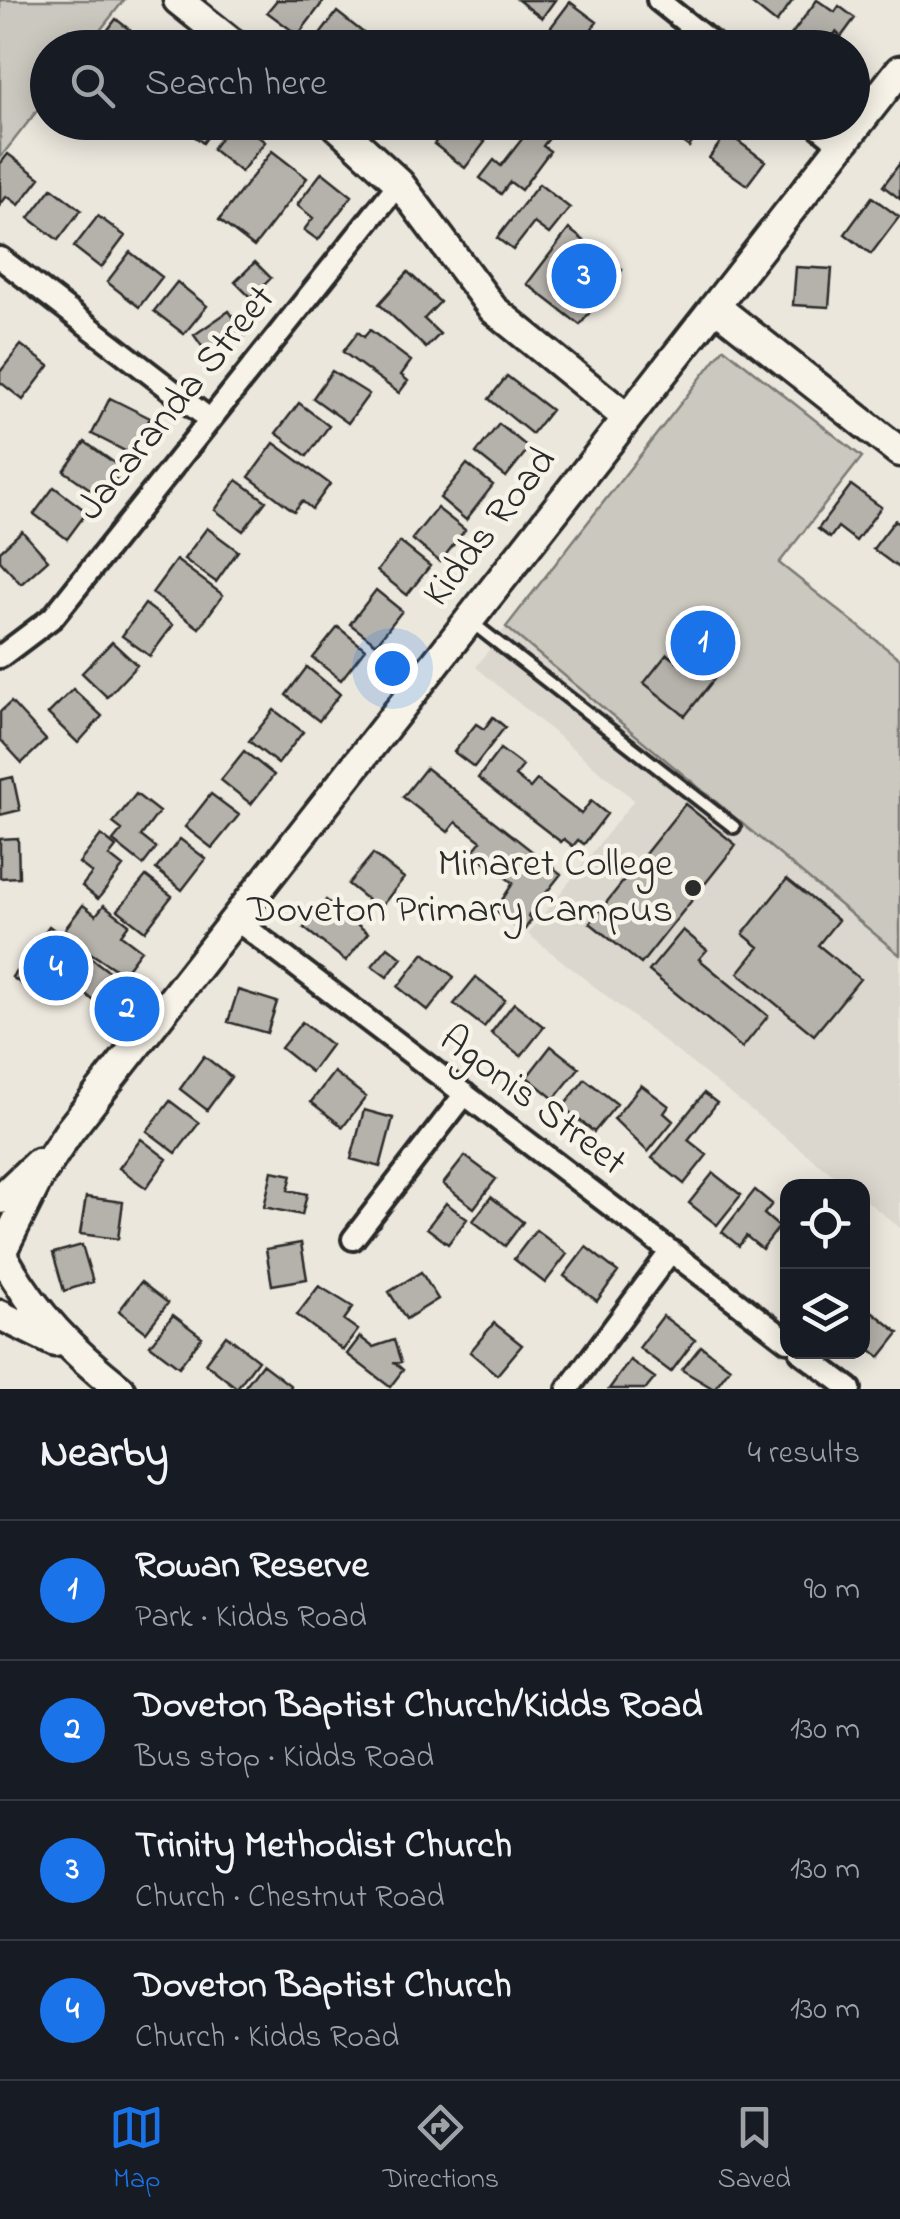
<!DOCTYPE html>
<html lang="en">
<head>
<meta charset="utf-8">
<style>
  :root { --surface:#171b24; --page:#242831; --text:#f1f3f6; --muted:#9ea1a6; --line:#363941; --accent:#1a73e8 }
  body { margin:0; font-family:"Indie Flower",sans-serif; background:var(--page); color:var(--text) }
  .controls { position:absolute; right:30px; bottom:30px; display:grid; overflow:hidden; border-radius:20px; box-shadow:0 5px 25px #0003 }
  .controls button { width:90px; height:90px; display:grid; place-items:center; padding:0; border:0; border-bottom:2px solid var(--line); background:var(--surface); color:var(--text); font:50px sans-serif }
  .you { position:absolute; left:392px; top:668px; width:35px; height:35px; margin:-25px; border:8px solid #fff; border-radius:50%; background:#1a73e8; box-shadow:0 0 0 15px #1a73e833 }
  .badge { display:grid; place-items:center; width:65px; height:65px; border-radius:50%; background:var(--accent); color:#fff; font-size:32px; font-weight:700 }
  .pin { position:absolute; translate:-50% -50%; border:5px solid #fff; box-shadow:0 2px 10px #0006 }
  .list { margin:0; padding:0; list-style:none }
  h2 { display:flex; justify-content:space-between; align-items:center; height:130px; margin:0; padding:0 40px; font-size:42px }
  h2 small { font-size:32px; font-weight:400; color:var(--muted) }
  .list li { display:grid; grid-template-columns:65px 1fr auto; gap:30px; align-items:center; box-sizing:border-box; height:140px; padding:0 40px; border-top:2px solid var(--line) }
  .list b { display:block; font-size:38px; white-space:nowrap }
  .list p { margin:0; font-size:32px; white-space:nowrap; color:var(--muted) }
  .list em { font-size:32px; font-style:normal; color:var(--muted) }
  .icon { flex:none; width:55px; height:55px; fill:none; stroke:currentColor; stroke-width:2; stroke-linecap:round; stroke-linejoin:round }
  .map { position:relative; flex:none; width:900px; height:1389px; overflow:hidden }
  .search { position:absolute; background:var(--surface); box-shadow:0 5px 25px #0003; left:30px; right:30px; top:30px; height:110px; display:flex; align-items:center; gap:25px; box-sizing:border-box; padding:0 35px; border-radius:55px; color:var(--muted); font-size:38px }
  .sheet { height:690px; background:var(--surface) }
  nav { display:flex; justify-content:space-around; align-items:center; box-sizing:border-box; height:140px; border-top:2px solid var(--line); background:var(--surface); font-size:28px; color:var(--muted) }
  nav a { display:grid; justify-items:center; gap:5px }
  nav .on { color:var(--accent) }
  .map>svg:first-child { display:block }
  .built { fill:#dbd7ce }
  .green { fill:#cbc8bf; stroke:#7b7a75; stroke-width:2.5 }
  .building { fill:#b5b2ab; stroke:#2b2b2b; stroke-width:2.5 }
  .lines { fill:none; stroke-linecap:round; stroke-linejoin:round }
  .lane-casing { stroke:#2b2b2b; stroke-width:18 }
  .street-casing { stroke:#2b2b2b; stroke-width:28 }
  .secondary-casing { stroke:#2b2b2b; stroke-width:35 }
  .lane { stroke:#f7f3e8; stroke-width:10 }
  .street { stroke:#f7f3e8; stroke-width:20 }
  .secondary { stroke:#f7f3e8; stroke-width:28 }
  .poi-dot { fill:#2b2b2b; stroke:#f7f3e8; stroke-width:4 }
  .labels { text-anchor:middle; dominant-baseline:central; stroke-width:9; stroke-linejoin:round; paint-order:stroke }
  .street-label { font-size:40px; fill:#2b2b2b; stroke:#f7f3e8 }
  .poi-label { font-size:40px; fill:#2b2b2b; stroke:#f7f3e8; text-anchor:end }
</style>
</head>
<body>
<div class="map">
<svg width="900" height="1389" viewBox="0 0 900 1389">
  <rect width="100%" height="100%" fill="#ebe7dd"/>
  <filter id="ink" filterUnits="userSpaceOnUse"><feTurbulence type="fractalNoise" baseFrequency=".01" numOctaves="2"/><feDisplacementMap in="SourceGraphic" scale="20" xChannelSelector="R" yChannelSelector="G"/><feConvolveMatrix kernelMatrix="1 2 1 2 8 2 1 2 1" color-interpolation-filters="sRGB"/></filter>
  <g filter="url(#ink)">
    <path class="built" d="M506,627l394,328v273l-37,-30 -1,-12h-15l-319,-252 106,-134 -158,-133z"/>
    <path class="green" d="M0,0h124l-37,47 -39,1 -1,50 -47,60z
      M724,348l138,109 -83,106 121,96v296l-394,-328z"/>
    <path class="building" d="M277,0h44l2,2 -25,33 -31,-23z
      M518,0h37l-13,18z
      M747,0h46l-17,23z
      M817,0l18,12 4,-6 16,12 -14,19 -5,-5 -7,9 -5,-4 -8,11h-8l-17,-13z
      M570,2l27,20 -10,13 7,4 -5,9h-27l-17,-13z
      M337,12l28,22 -10,14h-45z
      M116,19l29,23 -5,6h-46z
      M176,122h42l-15,21z
      M232,122h8l25,20 -24,30 -29,-23z
      M450,122h9l26,20 -20,26 -31,-24z
      M524,122l26,15 -7,9 7,5 -29,39 -11,-8 -9,12 -21,-16 14,-18 7,6 21,-27 -7,-5z
      M646,122h61l-18,25 -21,-16 -6,9 -19,-14z
      M727,133l38,28 -18,24 -38,-27z
      M272,151l35,27 -53,69 -35,-27z
      M8,154l32,24 -21,27 -12,-9 -7,9v-41z
      M900,163v36l-17,-13z
      M322,172l30,24 -34,44 -14,-10 9,-12 -16,-13z
      M539,184l31,24 -21,26 -15,-11 -21,27 -16,-12z
      M52,188l29,22 -23,30 -29,-22z
      M872,197l27,20 -28,37 -26,-20z
      M98,216l27,20 -24,32 -27,-21z
      M569,229l53,41 -42,55 -53,-41z
      M130,252l32,25 -23,30 -32,-25z
      M255,262l16,16 -20,20 -16,-16z
      M796,267l36,2 -3,38 -36,-2z
      M408,272l32,30 -16,17 16,15 -14,14 -47,-44z
      M177,282l30,24 -23,28 -30,-23z
      M229,311l17,24 -35,24 -17,-24z
      M370,330l41,31 -10,14 7,6 -9,12 -56,-41 15,-20 6,5z
      M21,345l28,21 -26,34 -23,-18v-10z
      M332,371l37,23 -21,29 -35,-25z
      M507,376l44,34 -19,24 -43,-35z
      M110,398l40,20 -19,36 -39,-20z
      M299,403l30,23 -22,30 -31,-23z
      M499,424l30,24 -23,29 -30,-24z
      M85,442l38,27 -20,29 -39,-27z
      M274,443l56,41 -18,25 -10,-8 -8,10 -45,-34z
      M467,464l26,21 -27,35 -26,-22z
      M237,480l29,21 -23,30 -28,-21z
      M851,485l30,22 -25,34 -18,-14 -8,11 -12,-9z
      M54,487l33,25 -20,27 -33,-25z
      M437,508l28,22 -25,32 -28,-23z
      M895,520l5,4v45l-27,-20z
      M207,528l31,23 -22,31 -32,-23z
      M22,531l26,29 -27,24 -21,-23v-10z
      M400,542l30,24 -23,29 -30,-24z
      M176,560l47,35 -24,33 -47,-35z
      M376,590l26,21 -26,33 -26,-20z
      M145,604l28,21 -23,31 -28,-20z
      M338,627l27,22 -24,31 -28,-22z
      M112,642l25,23 -30,32 -25,-24z
      M699,642l27,22 -41,52 -41,-33 23,-29 14,10z
      M307,667l33,27 -21,27 -33,-26z
      M73,689l29,27 -24,27 -30,-29z
      M11,702l35,38 -24,23 -22,-24v-27z
      M274,710l29,22 -25,32 -29,-23z
      M493,717l12,10 -31,40 -20,-15 22,-28 8,5z
      M500,749l23,17 -8,10 15,12 7,-8 44,34 10,-13 16,13 -23,30 -6,-4 -5,6 -9,-7 -3,3 -83,-64z
      M244,751l30,24 -23,29 -30,-24z
      M426,768l135,106 -33,42 4,3 -9,13 -28,-21 18,-28 -41,-31 9,-11 -25,-19 -8,10 -45,-35z
      M13,777l7,33 -20,5v-35z
      M136,794l23,18 -18,24 15,12 -13,17 -30,-24 9,-11 -9,-7z
      M211,794l28,21 -27,33 -27,-21z
      M685,804l51,41 -95,119 -51,-41z
      M101,835l15,12 -7,9 14,11 -25,32 -16,-13 10,-13 -13,-10z
      M18,838l1,39 -19,1v-39z
      M180,839l26,20 -24,31 -26,-21z
      M373,854l31,24 -25,31 -31,-25z
      M146,876l26,20 -27,35 -27,-21z
      M787,879l51,41 -20,25 42,34 -46,56 -76,-62 21,-26 -16,-13z
      M326,900l42,33 -22,28 -42,-33z
      M83,905l13,10 8,-10 25,19 -8,11 20,15 -18,24 -48,-31 3,-4 -13,-10z
      M49,926l79,60 -19,27 -26,-21 -10,12 -23,-17 -9,12 -29,-22z
      M683,930l24,20 -8,9 69,57 -26,32 -93,-77z
      M388,947l14,11 -15,19 -15,-11z
      M424,953l30,24 -26,34 -30,-24z
      M476,977l29,23 -21,27 -30,-23z
      M238,990l39,12 -10,31 -39,-11z
      M514,1003l30,24 -23,29 -30,-23z
      M302,1022l29,23 -20,27 -30,-24z
      M551,1046l28,22 -25,31 -27,-22z
      M204,1056l27,21 -24,33 -27,-21z
      M334,1072l32,25 -23,30 -32,-25z
      M585,1079l32,25 -23,28 -31,-25z
      M641,1085l28,21 -5,7 9,8 -25,31 -34,-33z
      M704,1093l13,10 -29,37 19,15 -23,29 -32,-26z
      M170,1101l29,22 -23,30 -29,-22z
      M364,1110l29,8 -13,49 -29,-8z
      M141,1139l26,20 -21,29 -27,-20z
      M465,1156l31,23 -22,29 -31,-24z
      M272,1171l20,4 -4,15 19,4 -5,21 -38,-8z
      M713,1173l28,22 -24,30 -28,-22z
      M755,1190l17,14 -8,10 15,13 -17,22 -16,-13 -7,10 -17,-14z
      M86,1197l37,5 -5,37 -38,-5z
      M491,1197l32,25 -18,24 -32,-25z
      M446,1203l21,16 -19,25 -21,-16z
      M536,1230l31,24 -22,29 -31,-24z
      M301,1243l6,36 -35,6 -6,-36z
      M82,1245l11,37 -29,9 -11,-38z
      M586,1247l32,25 -21,29 -33,-25z
      M421,1272l17,27 -32,20 -17,-27z
      M141,1282l27,21 -22,29 -27,-21z
      M319,1286l34,21 -9,13 14,10 -15,20 -46,-35z
      M868,1308l31,25 -19,24 -18,-14v-28z
      M173,1315l29,22 -23,30 -29,-22z
      M663,1316l32,24 -24,32 -32,-24z
      M494,1323l28,22 -25,30 -27,-23z
      M226,1335l32,25 -21,28 -32,-25z
      M360,1337l13,10 21,-7 7,22 -6,1 8,7 -13,17 -43,-33z
      M701,1346l29,22 -16,21 -32,-19z
      M630,1360l25,18 -9,11h-37z
      M262,1364l29,22 -2,3h-46z"/>
    <g class="lines">
      <g class="lane-casing">
        <path id="lane" d="M470,621l264,206"/>
      </g>
      <g class="street-casing">
        <path id="street" d="M658,0l60,48
          M813,122l28,23
          M0,258l209,161
          M0,657l53,-40 346,-434
          M235,919l553,422
          M353,1239l112,-145
          M801,1352l49,37
          M568,1389l103,-138"/>
      </g>
      <g class="secondary-casing">
        <path id="secondary" d="M178,0l60,48
          M333,122l66,61 94,126 134,109
          M716,307l184,145
          M0,1199l38,-36
          M3,1249l37,-74 30,-45 830,-1060
          M5,1260c30,54 67,91 115,129
          M0,1315l55,27"/>
      </g>
      <use href="#lane" class="lane"/>
      <use href="#street" class="street"/>
      <use href="#secondary" class="secondary"/>
    </g>
  </g>
  <circle class="poi-dot" cx="693" cy="888" r="10"/>
  <g class="labels">
    <g class="street-label">
      <text transform="translate(177 404) rotate(-51)">Jacaranda Street</text>
      <text transform="translate(491 528) rotate(-52)">Kidds Road</text>
      <text transform="translate(532 1102) rotate(37)">Agonis Street</text>
    </g>
    <g class="poi-label">
      <text x="673" y="865">Minaret College<tspan x="673" dy="46">Doveton Primary Campus</tspan></text>
    </g>
  </g>
</svg>
<div class="controls">
<button><svg class="icon" aria-label="locate" viewBox="0 0 24 24"><circle cx="12" cy="12" r="6"/><path d="M12 2v4M12 18v4M2 12h4M18 12h4"/></svg></button>
<button><svg class="icon" aria-label="layers" viewBox="0 0 24 24"><path d="M12 4l9 5-9 5-9-5zM3 14l9 5 9-5"/></svg></button>
</div>
<div class="you"></div>
<div class="pin badge" style="left:703px;top:643px">1</div>
<div class="pin badge" style="left:127px;top:1009px">2</div>
<div class="pin badge" style="left:584px;top:276px">3</div>
<div class="pin badge" style="left:56px;top:968px">4</div>
<div class="search"><svg class="icon" aria-label="search" viewBox="0 0 24 24"><circle cx="10" cy="10" r="6"/><path d="M15 15l6 6"/></svg>Search here</div>
</div>
<section class="sheet">
<h2>Nearby<small>4 results</small></h2>
<ul class="list">
<li><span class="badge">1</span><div><b>Rowan Reserve</b><p>Park · Kidds Road</p></div><em>90 m</em></li>
<li><span class="badge">2</span><div><b>Doveton Baptist Church/Kidds Road</b><p>Bus stop · Kidds Road</p></div><em>130 m</em></li>
<li><span class="badge">3</span><div><b>Trinity Methodist Church</b><p>Church · Chestnut Road</p></div><em>130 m</em></li>
<li><span class="badge">4</span><div><b>Doveton Baptist Church</b><p>Church · Kidds Road</p></div><em>130 m</em></li>
</ul>
</section>
<nav>
<a class="on"><svg class="icon" aria-label="map" viewBox="0 0 24 24"><path d="M3 6l6-2 6 2 6-2v14l-6 2-6-2-6 2zM9 4v14M15 6v14"/></svg>Map</a>
<a><svg class="icon" aria-label="directions" viewBox="0 0 24 24"><path d="M12 3l9 9-9 9-9-9zM9 14v-3h6M13 9l2 2-2 2"/></svg>Directions</a>
<a><svg class="icon" aria-label="saved" viewBox="0 0 24 24"><path d="M7 4h10v16l-5-4-5 4z"/></svg>Saved</a>
</nav>
</body>
</html>
